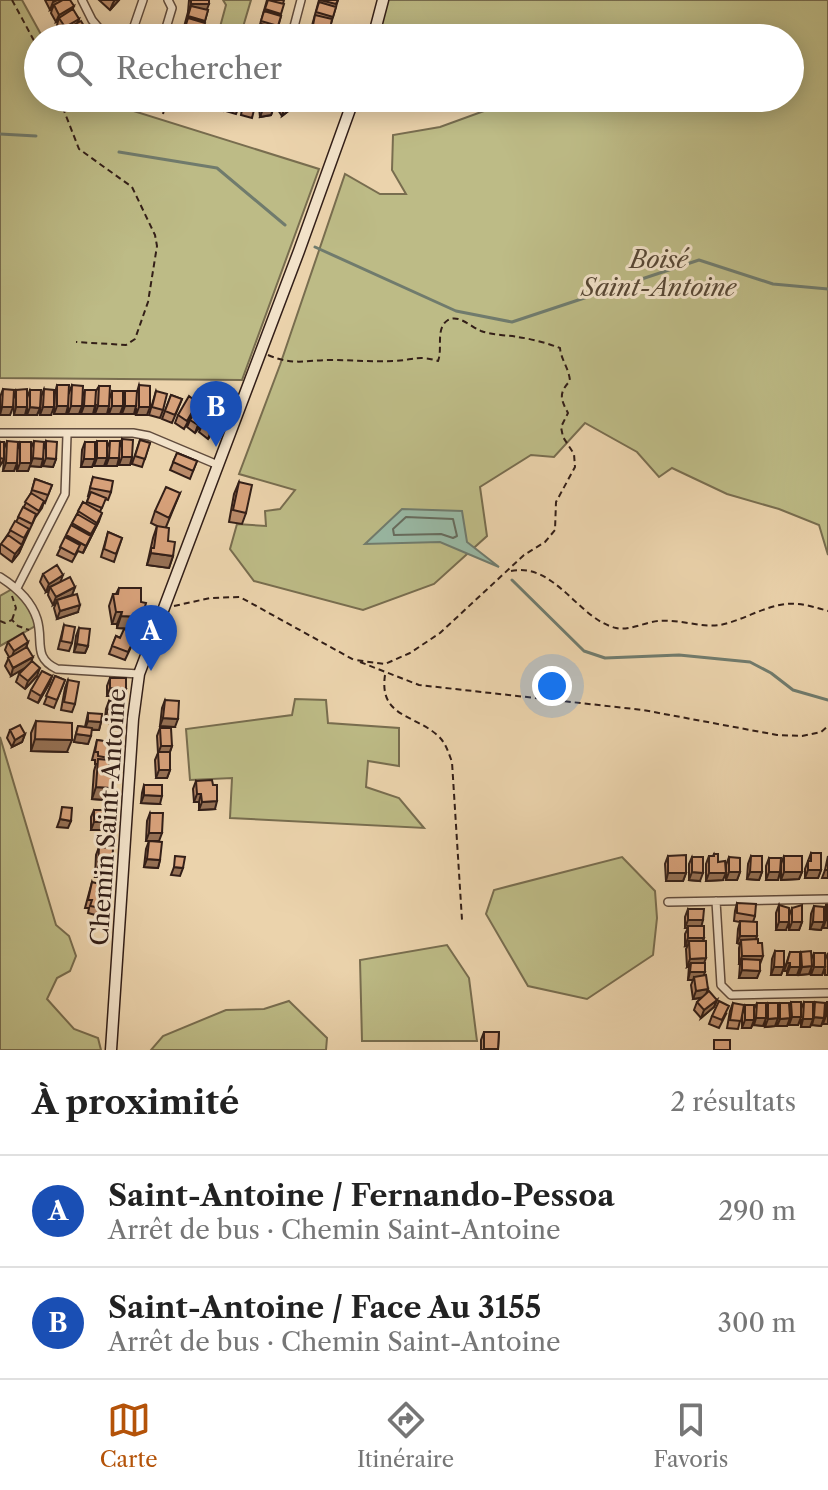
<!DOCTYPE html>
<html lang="fr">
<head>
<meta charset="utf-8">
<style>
  :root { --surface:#fff; --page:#f6f6f6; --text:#222; --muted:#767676; --line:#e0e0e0; --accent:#b45309 }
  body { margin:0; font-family:"Libre Caslon Text",serif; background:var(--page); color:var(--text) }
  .you { position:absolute; left:552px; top:686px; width:28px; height:28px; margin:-20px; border:6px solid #fff; border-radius:50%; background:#1a73e8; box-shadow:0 0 0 12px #1a73e833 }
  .badge { display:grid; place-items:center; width:52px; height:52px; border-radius:50%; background:var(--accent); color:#fff; font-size:26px; font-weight:700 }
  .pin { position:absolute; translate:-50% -66px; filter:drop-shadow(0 2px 4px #0008) }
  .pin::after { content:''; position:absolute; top:42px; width:28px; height:24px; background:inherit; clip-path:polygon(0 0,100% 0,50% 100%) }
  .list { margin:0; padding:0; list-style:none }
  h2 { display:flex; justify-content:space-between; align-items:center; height:104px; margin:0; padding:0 32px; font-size:34px }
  h2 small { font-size:26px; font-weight:400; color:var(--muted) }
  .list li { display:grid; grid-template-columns:52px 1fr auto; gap:24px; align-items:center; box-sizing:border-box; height:112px; padding:0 32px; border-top:2px solid var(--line) }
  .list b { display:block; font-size:30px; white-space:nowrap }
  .list p { margin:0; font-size:26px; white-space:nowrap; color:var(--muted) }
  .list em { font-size:26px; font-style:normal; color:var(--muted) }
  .icon { flex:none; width:44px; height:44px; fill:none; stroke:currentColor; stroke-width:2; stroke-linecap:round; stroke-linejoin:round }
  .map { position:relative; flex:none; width:828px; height:1050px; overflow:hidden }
  .search { position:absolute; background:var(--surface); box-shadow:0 4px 20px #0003; left:24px; right:24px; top:24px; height:88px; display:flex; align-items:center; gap:20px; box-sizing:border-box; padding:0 28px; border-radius:44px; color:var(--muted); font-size:30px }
  .sheet { height:328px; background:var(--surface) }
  nav { display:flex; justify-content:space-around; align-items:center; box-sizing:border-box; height:112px; border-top:2px solid var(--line); background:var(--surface); font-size:22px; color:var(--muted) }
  nav a { display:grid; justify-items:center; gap:4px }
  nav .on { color:var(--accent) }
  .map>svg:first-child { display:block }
  .green { fill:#bdbb86; stroke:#786d4f; stroke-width:2 }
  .water { fill:#99b9a5; stroke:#707b6d; stroke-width:2 }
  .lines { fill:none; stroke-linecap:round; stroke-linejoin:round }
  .shore { stroke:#666c5e; stroke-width:2 }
  .stream { stroke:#707b6d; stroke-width:3 }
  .street-casing { stroke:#614c3d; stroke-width:10 }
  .secondary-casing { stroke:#331f18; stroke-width:13 }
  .path { stroke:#331f18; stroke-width:2; stroke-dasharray:6 4; stroke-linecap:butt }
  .street { stroke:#f2e2c9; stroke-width:7 }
  .secondary { stroke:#f2e2c9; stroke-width:10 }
  .wall { fill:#b98a69; stroke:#331f18; stroke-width:2 }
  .shaded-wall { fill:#967155; stroke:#331f18; stroke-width:2 }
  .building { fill:#d7a17a; stroke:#331f18; stroke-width:2 }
  .labels { text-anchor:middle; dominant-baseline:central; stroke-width:6; stroke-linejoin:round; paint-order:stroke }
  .park-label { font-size:24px; font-style:italic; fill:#564634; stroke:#f2e2c9 }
  .street-label { font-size:24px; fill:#331f18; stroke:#f2e2c9 }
</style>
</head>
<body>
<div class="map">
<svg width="828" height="1050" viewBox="0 0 828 1050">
  <rect width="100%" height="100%" fill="#ebd3ac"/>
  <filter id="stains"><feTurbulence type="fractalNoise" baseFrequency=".0025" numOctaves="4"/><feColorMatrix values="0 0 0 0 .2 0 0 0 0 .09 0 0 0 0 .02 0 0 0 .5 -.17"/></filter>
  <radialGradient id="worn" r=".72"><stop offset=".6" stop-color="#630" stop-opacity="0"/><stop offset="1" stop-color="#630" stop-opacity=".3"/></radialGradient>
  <path class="green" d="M0,0h22l21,38h-5v60h54l227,71 -77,211 -242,-2z
    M223,0h28l-8,27 -11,11h-15l9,-33z
    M383,0h445v555l-9,-30 -40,-16 -52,-15 -55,-26 -13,9 -22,-25 -52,-29 -31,34 -23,-2 -51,32 7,49 -53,48 -71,26 -109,-29 -24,-32 7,-25 29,2 -1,-15 15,-2 15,-19 -56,-16 41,-109 65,-191 35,20h26l-14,-24 1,-35 47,-8 66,-24 -153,-1 1,-4h436v-60h-417z
    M14,588l14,16 9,21 -37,21v-50z
    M295,699l31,1 2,23 71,5v38l-31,-5 -2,26 33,11 25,30 -194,-10 2,-40 -42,2 -4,-51 106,-14z
    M0,737l56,188 13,11 7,20 -6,15 -13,7 -10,21 27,30 24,9 3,12h-101z
    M622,857l33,34 2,27 -4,37 -66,44 -59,-13 -42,-72 8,-24z
    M447,945l22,33 8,63h-115l-2,-81z
    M289,1001l38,37 -1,12h-175l12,-14 63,-26 38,-1z"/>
  <path class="water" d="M402,509l60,2 5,31 32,25 -59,-25 -75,2z"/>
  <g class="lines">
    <path class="shore" d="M406,517l47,2 4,17 -4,2 -12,-4 -47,1 -1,-6z"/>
    <path class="stream" d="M0,134l36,2
      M119,152l98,16 68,57
      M315,247l141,64 56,11 187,-62 74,24 55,5
      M512,580l72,71 21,7 74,-3 71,7 21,11 22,17 35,10"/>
    <g class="street-casing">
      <path id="street" d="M82,0l10,20 15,18
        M130,38l13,-38
        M163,38l9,-30 -4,-8
        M291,38l10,-38
        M0,433h133l16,3 69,29
        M0,577c16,10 31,23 37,42 7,22 -5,38 20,50l82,5
        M17,588l48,-94 2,-59
        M716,901l5,84 10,10 97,-2
        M668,902l160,-3"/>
    </g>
    <g class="secondary-casing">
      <path id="secondary" d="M373,38l10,-38
        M111,1050l22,-331 6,-45 160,-423 55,-153"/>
    </g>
    <path class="path" d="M12,0l26,48
      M59,98l20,51 53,38 23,48 2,11 -9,56 -13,37 -9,6 -50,-3
      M163,114l4,-16
      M268,355c26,11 38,5 62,5 22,0 43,2 64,1 19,-1 25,-6 44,0 5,-12 -3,-33 10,-41 11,-6 23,7 33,11 11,4 25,4 37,6 14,2 29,6 42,11 1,12 9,20 10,33 -12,12 -9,19 -2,32l-7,14 2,10 11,17 1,13 -19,35 -1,28 -10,12 -21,13 -84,78 -30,20 -25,11 -30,-4
      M511,571c44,-9 67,48 105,57 13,3 29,-6 43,-7 19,-2 44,7 61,4 26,-5 51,-24 78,-21 10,1 20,4 30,7
      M174,606l36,-8 30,-1 114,63
      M12,620l4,-12 -4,-12
      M0,621l5,2 7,-3 6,6 11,4
      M360,662l59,23 224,25 134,25 25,1 19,-4 7,-6
      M385,675c-6,41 27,39 51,59 9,7 12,17 16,28l10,158"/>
    <use href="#street" class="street"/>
    <use href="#secondary" class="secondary"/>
  </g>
  <path class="wall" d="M45,0h25l2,10 7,9 -1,4 9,8 -2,3 9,4h-33l1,-4 -5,-9 1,-4 -2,1 -5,-9 1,-4 -2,1z
    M99,0h20l-9,10z
    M189,0h20l-3,10h2l-8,28h-19l7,-26z
    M267,0h17l-4,16h1l-6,22h-23l5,-3z
    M319,0h19l-11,37 -17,-4z
    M187,98h12l-2,5 -10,-3z
    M202,98h12l-3,9 -11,-3z
    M216,98h12l-5,13 -10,-4z
    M231,98h11l-6,16 -10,-3z
    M244,98h13l-5,20 -11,-3z
    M258,98h43l-4,5 -4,-3 -2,9 -9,7 -8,-12v3l-3,8 -11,2z
    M57,385l12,8 3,-8 10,12 3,-7 11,1 3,-5 11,11 2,-6 11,6 2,-6 12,1 2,-7 8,30h-11v-7l-2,6h-12v-6l-2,6h-11v-6l-2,6h-12l1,-10 -3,10h-12l1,-7 -3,7h-11v-7l-2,7h-12l1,-21z
    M3,389l11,8 2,-7 11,8 3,-8 10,18 -3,7h-10v-7l-2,7h-11l-1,-16 -3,16h-10v-18z
    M44,389l7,26h-11l1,-18z
    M156,391l7,19 -3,8 -11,-3z
    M171,395l11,4 -10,24 -10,-4z
    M194,400l-2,5v9l-8,15 -9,-6 3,-8z
    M211,408l-3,7 -13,18 -8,-6 3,-7z
    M217,415v10l-9,14 -9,-7 3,-7z
    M122,439l10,18 -2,8h-11v-6l-2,7h-11l1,-6 -3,6h-10v-5l-2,6h-11l1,-17 3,-8 10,5 2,-6 10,7 3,-7 10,5z
    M140,440l10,3 -8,24 -10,-3z
    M7,441l11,7 2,-6 11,6 3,-7 10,7 2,-7 10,18 -3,8 -10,-1v-6l-2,7 -11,-1v-1l-2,6h-11v-7l-3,7h-11l1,-12 -4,7v-24l4,7z
    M177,453l20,8 -7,18 -20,-9z
    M93,477l18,15 -3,8 -3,-1 -5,13 -1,9 -16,32 -5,-2 -6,11 -15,-7 26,-53 3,2 3,-8h-1z
    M35,479l17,6 -7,18 -1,-1 -2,6 -7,10 -16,35 -7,9 -12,-9v-7l16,-24 15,-29z
    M239,482l7,31 -4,11 -13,-2 5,-28z
    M180,493l-14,34 2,14 5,15 -4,12 -22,-3 6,-27 4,-12 -6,-3 4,-12z
    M108,532l14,6 -8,24 -13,-5z
    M43,574l32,13 -3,8 6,17 -21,7 -3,-11 2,-5 -3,2 -5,-10 1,-5 -3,2 -6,-10z
    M119,588l22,14 1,15 -4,12 -21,-1v-4h-5l-3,-18 4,-12h3z
    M64,625l8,18 -3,8 -11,-2z
    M79,628l9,18 -3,7 -11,-1 2,-16z
    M137,634l-12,26 -16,-6 7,-18 4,2z
    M8,642h20l-2,6 11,28 -12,13 -9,-7 3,-8 5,-6 -13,8 -6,-10 4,-9 -4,-7z
    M52,676l-3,8 -11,19 -10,-5 3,-8z
    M55,676l10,4 -11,28 -10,-4z
    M110,678l16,11 -3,7h-16v-10z
    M68,680l7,24 -3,8 -11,-2 4,-22z
    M165,700l10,27 -15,-1 2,-18z
    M109,701l12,24 -11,-1v-5l-5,-1 1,-9z
    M88,713l13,9 -2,8h-8l-3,14 -14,-2 4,-16 7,1z
    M36,721l31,31 -36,-1v-18z
    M160,728l12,18 -2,6v18l-3,8h-11l-1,-18 3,-7 -1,-17z
    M10,730l15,4 -3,8 -10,5 -5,-9z
    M97,740l14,2 -3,18 -2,40 -14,-1 2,-28 2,-7h-1v-4h-3z
    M196,781l19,28 -16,1v-8h-5l-1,-13z
    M144,785l16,19 -19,-1 1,-10z
    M94,810l21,12 -3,8h-21v-13z
    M150,813l9,28h-13l1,-20z
    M149,841l11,19 -2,8 -14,-1 2,-18z
    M99,847l13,22 -3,8h-14l1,-22z
    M811,853l10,17 -3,8h-13v-9z
    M714,854l9,26 -17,1v-17l3,-8h4z
    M668,856l18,17 -3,8h-17l-1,-17z
    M751,856l11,16 -3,8 -12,-1 1,-15z
    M784,856l18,16 -3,7 -18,1v-16z
    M692,857l8,24 -11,-1v-16z
    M729,857l11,15 -3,8h-11v-15z
    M769,858l11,14 -2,8h-12v-14z
    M92,882l10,26 -3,8 -11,-3 1,-5h-4z
    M737,903l18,13 -2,6 4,14 -2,4 5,24 -3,14h-18l1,-14h-1v-16l1,-4 -3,-1 1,-14 2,-7 -6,-1 1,-10z
    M779,905l7,25h-10v-17z
    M826,905h2v23h-5v-5l-2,7 -11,-1 1,-15 3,-8 10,6z
    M792,908l10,14 -3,8h-10v-14z
    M688,909l13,17 3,12 -1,3 1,35 4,13 -2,5 11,6 -3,7 -13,11 -7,-8 3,-8 5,-4 -9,1 -2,-14 2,-5h-5l1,-14 -2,1 -1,-18 2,-4 -3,1v-12l3,-6h-3v-11z
    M775,951l9,16 -3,8h-10l1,-16z
    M790,952l10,4 1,-4 10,8 3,-7 11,7 3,-7v22h-3v-6l-3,6h-11v-7l-2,6 -10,1v-5l-2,5h-10v-4h-3z
    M791,1002l10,7 3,-7 9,8 2,-8 10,6 2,-6 1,22h-5l1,-5 -3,7 -9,-1v-4l-2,6h-9v-8l-3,6h-9v-4l-2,5h-10v-4l-2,4 -10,1v-7l-2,6 -9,-1v-3l-3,6h-9v-15l-4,16 -11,-1 3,-17 3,-8 10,9 2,-7 9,4 3,-6 9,5 2,-5 10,6 2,-6 9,4z
    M726,1014l-7,14 -10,-4 3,-8z
    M484,1032h15l-1,18h-17v-10z"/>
  <path class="shaded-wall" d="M57,0h8l-11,5 -2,4 -2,1 3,-8z
    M115,0h4l-9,10 3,-7z
    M191,4h18l-3,8 -15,-6 -3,6z
    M74,6l-3,8 -12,4 -1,3 -2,1 3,-7z
    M79,19l-3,8 -12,5 1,-5z
    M294,101l-3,8 -9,7 2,-8z
    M274,107l-3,8 -11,2 3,-8z
    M57,406h11l-2,8h-12z
    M71,406h11l-3,8h-11z
    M84,406h11l-2,8h-12z
    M98,406h11l-2,8h-12z
    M112,406h11l-3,8h-11z
    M125,406h11l-2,8h-12z
    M2,407h11l-3,8h-10z
    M16,407h11l-2,8h-11z
    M30,407l10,1 -3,7h-10z
    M43,407h11l-3,8h-11z
    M139,407h11l-3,8h-11z
    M211,408l-3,7 -13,18 3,-8z
    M220,418l-3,7 -9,14 3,-8z
    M122,457h10l-2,8h-11z
    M33,458l10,1 -2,8 -11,-1z
    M46,458l10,1 -3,8 -10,-1z
    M97,458h10l-3,8h-10z
    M109,458h10l-2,8h-11z
    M84,459h11l-3,8h-11z
    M6,463h11l-3,8h-11z
    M20,463h11l-3,8h-11z
    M102,513l-3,8 -16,32 8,-19z
    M29,529l-10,24 -7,9 3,-8 6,-8z
    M151,553l22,3 -4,12 -22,-3z
    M63,575l-3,8 -10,4 -1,3 -3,2 3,-8z
    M75,587l-3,8 -15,5 -1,3 -3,2 3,-8z
    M80,605l-2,7 -21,7 3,-8z
    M116,612h6l-5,12h-5z
    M121,616l21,1 -4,12 -21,-1z
    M28,642l-3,8 -14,9 3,-8z
    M77,644l11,2 -3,7 -11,-1z
    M33,657l-3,8 -19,11 2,-8z
    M40,668l-3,8 -12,13 3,-8z
    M52,676l-3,8 -11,19 3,-7z
    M110,688l16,1 -3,7h-16z
    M108,710l5,1 -3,8 -5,-1z
    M113,716l11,1 -3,8 -11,-1z
    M163,718l15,1 -3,8 -15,-1z
    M88,721l13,1 -2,8 -14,-1z
    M25,734l-3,8 -10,5 3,-7z
    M76,734l15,2 -3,8 -14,-2z
    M35,739l37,1 -5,12 -36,-1z
    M161,746h11l-3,8h-11z
    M159,770h11l-3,8h-11z
    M96,787l15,1 -5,12 -14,-1z
    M197,794h4l-2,8h-5z
    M144,795l18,1 -2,8 -19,-1z
    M217,801l-2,8 -16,1 3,-8z
    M60,819l11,2 -3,7 -11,-1z
    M94,822h21l-3,8h-21z
    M149,833h13l-3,8h-13z
    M147,859l13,1 -2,8 -14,-1z
    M174,867l9,1 -3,8 -9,-1z
    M98,869h14l-3,8h-14z
    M808,870h13l-3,8h-13z
    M825,870h3v8h-6z
    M692,872l11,1 -3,8 -11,-1z
    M729,872h11l-3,8h-11z
    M750,872h12l-3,8 -12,-1z
    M769,872h11l-2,8h-12z
    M784,872h18l-3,7 -18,1z
    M668,873h18l-3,8h-17z
    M709,873h17l-3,7 -17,1z
    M688,920h15l-2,8h-16z
    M826,920h2v8h-5z
    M779,922h10l-3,8h-10z
    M792,922h10l-3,8h-10z
    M813,922h11l-3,8 -11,-1z
    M740,936h17l-3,8 -13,-4 -1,4 -3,-1z
    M688,938h16l-3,7 -12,-4 -1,4 -3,1z
    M742,956h21l-3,8 -18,-5 -2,5h-1z
    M706,958l-3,8 -12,-3 -2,3 -2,1 3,-8z
    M787,963h3l-3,8h-3z
    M812,966l-3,8 -10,1 3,-8z
    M774,967h10l-3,8h-10z
    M790,967h10l-3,8h-10z
    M814,967h11l-3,8h-11z
    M742,970l18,1 -3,7h-18z
    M690,972h15l-3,8 -8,-3 -1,3h-5z
    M708,989l-3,8 -12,2 3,-8z
    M717,1000l-3,7 -13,11 3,-8z
    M826,1016h2v8h-5z
    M792,1017h9l-3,8h-9z
    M814,1017l10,1 -3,8 -9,-1z
    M756,1018h10l-3,8 -9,-1z
    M778,1018l-3,8 -10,1 3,-8z
    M790,1018l-3,8h-10l3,-7z
    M803,1019h10l-3,8h-9z
    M745,1020h9l-3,8h-9z"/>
  <path class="building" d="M63,0h7l4,6 -15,9 -5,-10z
    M191,0h18v4h-18z
    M268,0l16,4 -3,10 -16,-5z
    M320,0h18l-2,4z
    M319,2l17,5 -3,10 -17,-5z
    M191,6l17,4 -3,11 -17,-5z
    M73,9l6,10 -14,8 -6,-9z
    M264,11l17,5 -3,10 -17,-5z
    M315,15l17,4 -2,10 -17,-4z
    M188,18l17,5 -3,10 -17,-5z
    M81,21l6,10 -13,7h-3l-2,-4 -3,2 -3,-5z
    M261,24l17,4 -3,10 -17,-5z
    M184,30l17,5 -1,3h-18z
    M88,32l6,6h-13z
    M253,34l12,4h-13z
    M216,98h12l-2,5 -10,-4z
    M231,98h11l-3,8 -10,-3z
    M246,98h11l-2,12 -11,-3z
    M261,98h12l1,9 -11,2z
    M278,98h14l2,3 -10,7z
    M57,385h12l-1,21h-11z
    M72,385l11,1 -1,20h-11z
    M139,385l11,1v21h-11z
    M99,386h11l-1,20h-11z
    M3,389l11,1 -1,17h-11z
    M27,389v18h-11v-17z
    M44,389l10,1v17h-11z
    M30,390h11l-1,18 -10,-1z
    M85,390h11l-1,16h-11z
    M112,391h11v15h-11z
    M125,391h12l-1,15h-11z
    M156,391l11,3 -4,16 -11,-3z
    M171,395l11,4 -7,16 -10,-4z
    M189,396l5,4 -2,4 3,3 -8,14 -9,-6z
    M202,402l9,6 -13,17 -8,-5z
    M214,407l5,3 -3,4 4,4 -9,13 -9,-6z
    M122,439l11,1 -1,17h-10z
    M140,440l10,3 -5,16 -10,-3z
    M7,441l11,1 -1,21h-11z
    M34,441l10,1 -1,17 -10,-1z
    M46,441l11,1 -1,17 -10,-1z
    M97,441h10v17h-10z
    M110,441h10l-1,17h-10z
    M0,442h4v17l-4,-1z
    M20,442h11v21h-11z
    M85,442h10v17h-11z
    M177,453l20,8 -4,10 -20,-9z
    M93,477l20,4 -2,11 -21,-4z
    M35,479l17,6 -4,10 -16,-5z
    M239,482l13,3 -6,28 -13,-3z
    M166,487l14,6 -11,25 -14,-7z
    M91,492l15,6 -4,10 -15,-6z
    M31,493l13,8 -5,10 -14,-9z
    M83,502l19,11 -5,10 -19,-12z
    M23,507l13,7 -4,10 -14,-7z
    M77,514l19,11 -5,9 -19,-11z
    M15,521l14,8 -5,9 -14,-8z
    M71,525l20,11 -5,10 -20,-11z
    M157,526l12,2 -1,13 7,1 -2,14 -22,-3v-5h3z
    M108,532l14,6 -6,16 -12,-5z
    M8,535l14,10 -7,9 -14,-10z
    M65,537l15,8 -5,10 -15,-8z
    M57,565l6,10 -14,9 -6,-10z
    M70,577l5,10 -19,10 -6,-10z
    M119,588h22v14l5,1 -4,14 -21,-1 1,-4h-6l-3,-18h5z
    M77,594l3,11 -20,6 -3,-11z
    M64,625l11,2 -3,16 -11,-2z
    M79,628l11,1 -2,17 -11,-2z
    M124,629l13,5 -9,18 -16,-6 4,-10 4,2z
    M23,633l5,9 -14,9 -6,-9z
    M27,647l6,10 -20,11 -5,-10z
    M32,661l8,7 -12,13 -9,-7z
    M42,671l10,5 -11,20 -10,-6z
    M55,676l10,4 -8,20 -11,-4z
    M110,678h16v11l-16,-1z
    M68,680l11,2 -4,22 -11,-2z
    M165,700l14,1 -1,18 -15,-1z
    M109,701l16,1 -1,15 -11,-1v-5l-5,-1z
    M88,713l14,1 -1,8 -13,-1z
    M36,721l36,2v17l-37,-1z
    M20,725l5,9 -10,6 -5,-10z
    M78,726l14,2 -1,8 -15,-2z
    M160,728h11l1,18h-11z
    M97,740l14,2 -2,16 -11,-2v-4h-3z
    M158,752h12v18h-11z
    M98,759l11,1v8l3,1 -1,19 -15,-1z
    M212,780l1,5h4v16l-15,1 -1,-8h-4l-1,-13z
    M144,785h18v11l-18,-1z
    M62,807l10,1 -1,13 -11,-2z
    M94,810h21v12h-21z
    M150,813h13l-1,20h-13z
    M149,841l13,1 -2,18 -13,-1z
    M99,847l14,1 -1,21h-14z
    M811,853h10v17h-13v-9h3z
    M714,854h4v8l7,-1 1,12h-17v-17h5z
    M686,855v18h-18v-17z
    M175,856l10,1 -2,11 -9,-1z
    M751,856h11v16h-12z
    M784,856h18v16h-18z
    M828,856v14h-3z
    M692,857h11v16l-11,-1z
    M729,857l11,1v14h-11z
    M769,858h12l-1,14h-11z
    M92,882l15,4 -5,22 -12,-2 2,-6h-4z
    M737,903l19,1 -1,12 -18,-3z
    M779,905l10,3v14h-10z
    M802,905v17h-10v-14z
    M826,905h2v15h-2z
    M814,906l10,1v15h-11z
    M688,909h16l-1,11h-15z
    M740,921l17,1v14h-17z
    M688,926h16v12h-16z
    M758,939v4h4l1,13h-21l-1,-16z
    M689,941h17v17l-16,1z
    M775,951h9v16h-10z
    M811,951l1,15 -10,1 -1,-15z
    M790,952h10v15h-10v-4h-3z
    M814,953h11v14h-11z
    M742,959l18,1v11l-18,-1z
    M691,963h14v9h-15z
    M706,975l2,14 -12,2 -2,-14z
    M709,991l8,9 -13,10 -7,-8z
    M719,1001l10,5 -7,14 -10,-4z
    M791,1002h10v15h-9z
    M804,1002h9v17h-10z
    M815,1002l10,1 -1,15 -10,-1z
    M827,1002h1v14h-2z
    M733,1003l11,2 -3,16 -11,-1z
    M757,1003h9v15h-10z
    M768,1003h10v15l-10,1z
    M780,1003h9l1,15 -10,1z
    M745,1005h9v15h-9z
    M484,1032h15l-1,17h-14z
    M714,1040h16v10h-16z"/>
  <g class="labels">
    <g class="park-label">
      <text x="659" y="259">Boisé<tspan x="659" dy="28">Saint-Antoine</tspan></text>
    </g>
    <g class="street-label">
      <text transform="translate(108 817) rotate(-86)">Chemin Saint-Antoine</text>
    </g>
  </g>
  <rect width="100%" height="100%" filter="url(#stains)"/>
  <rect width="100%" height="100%" fill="url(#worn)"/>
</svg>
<div class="you"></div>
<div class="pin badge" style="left:151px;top:671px;background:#1a4fb4">A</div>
<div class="pin badge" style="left:216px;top:447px;background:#1a4fb4">B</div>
<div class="search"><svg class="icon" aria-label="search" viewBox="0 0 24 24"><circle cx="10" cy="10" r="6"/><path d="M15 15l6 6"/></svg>Rechercher</div>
</div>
<section class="sheet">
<h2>À proximité<small>2 résultats</small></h2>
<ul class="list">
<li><span class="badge" style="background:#1a4fb4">A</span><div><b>Saint-Antoine / Fernando-Pessoa</b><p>Arrêt de bus · Chemin Saint-Antoine</p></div><em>290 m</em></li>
<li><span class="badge" style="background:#1a4fb4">B</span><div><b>Saint-Antoine / Face Au 3155</b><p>Arrêt de bus · Chemin Saint-Antoine</p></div><em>300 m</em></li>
</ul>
</section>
<nav>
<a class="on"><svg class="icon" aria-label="map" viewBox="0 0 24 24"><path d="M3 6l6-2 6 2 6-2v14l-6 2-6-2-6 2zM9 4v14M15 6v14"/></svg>Carte</a>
<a><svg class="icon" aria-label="directions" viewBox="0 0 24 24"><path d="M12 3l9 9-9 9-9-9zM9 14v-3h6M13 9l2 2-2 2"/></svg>Itinéraire</a>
<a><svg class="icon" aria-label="saved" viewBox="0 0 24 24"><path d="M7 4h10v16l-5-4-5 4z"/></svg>Favoris</a>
</nav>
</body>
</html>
